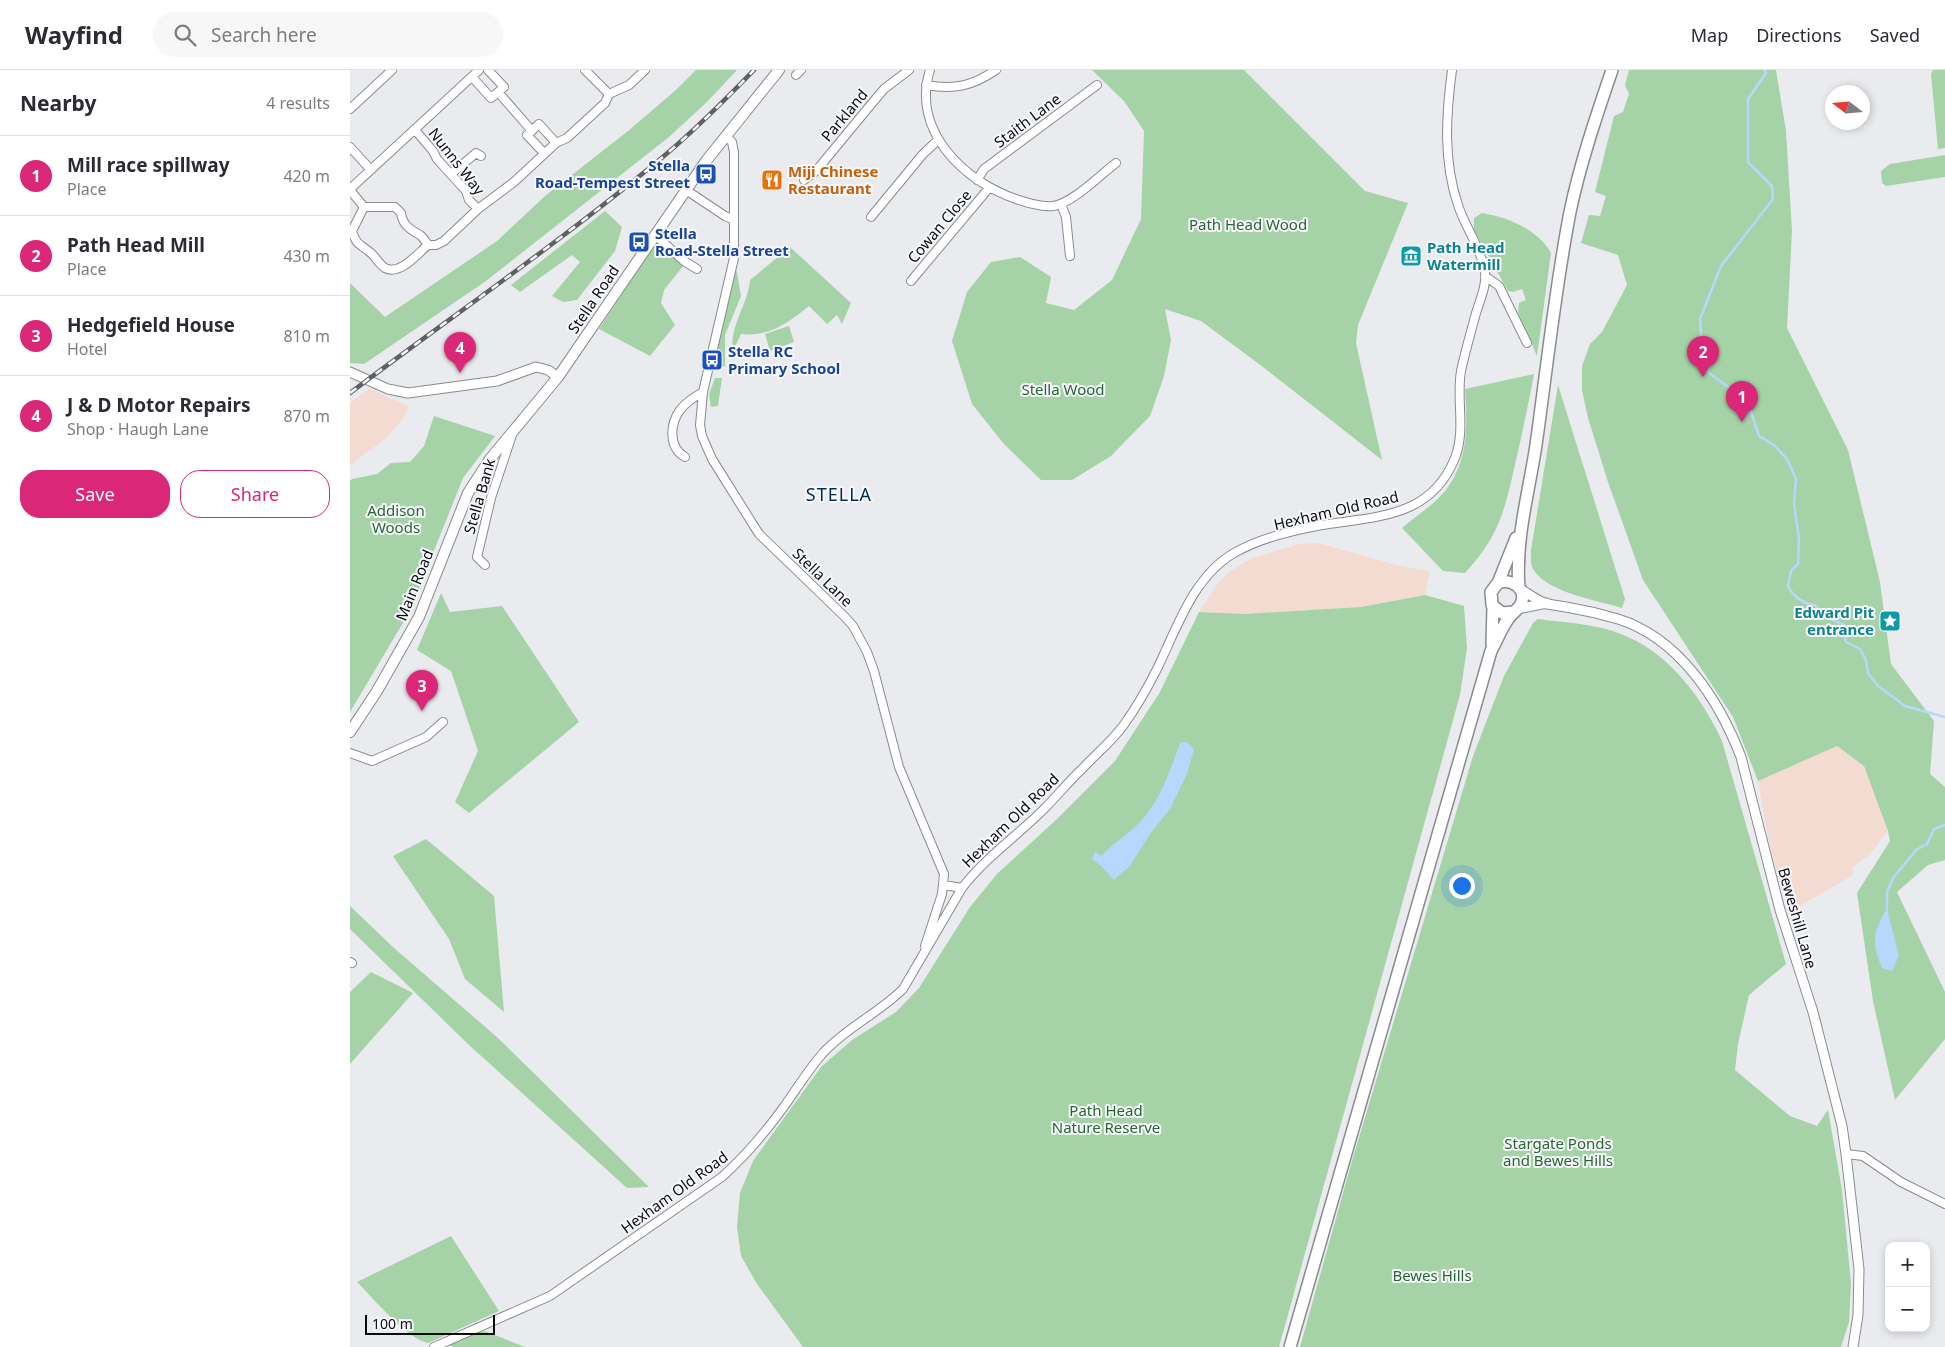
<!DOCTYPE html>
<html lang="en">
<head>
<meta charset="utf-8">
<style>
  :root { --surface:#fff; --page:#f7f7f7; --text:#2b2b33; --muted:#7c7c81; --line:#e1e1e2; --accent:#db2777 }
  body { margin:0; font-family:"Noto Sans",sans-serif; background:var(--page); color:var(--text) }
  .controls { position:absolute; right:15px; bottom:15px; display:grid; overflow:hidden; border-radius:10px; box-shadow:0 2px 8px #0003 }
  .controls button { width:45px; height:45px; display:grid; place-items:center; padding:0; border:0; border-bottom:1px solid var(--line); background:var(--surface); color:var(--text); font:25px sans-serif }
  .compass { position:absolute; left:1475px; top:15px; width:45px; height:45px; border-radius:50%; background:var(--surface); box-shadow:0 2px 8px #0003; rotate:286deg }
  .scale { position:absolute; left:15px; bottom:12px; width:130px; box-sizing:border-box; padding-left:5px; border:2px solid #0b0c0d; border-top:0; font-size:14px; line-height:18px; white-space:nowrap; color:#0b0c0d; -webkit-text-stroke:4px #f7f8fb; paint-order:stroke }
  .you { position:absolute; left:1111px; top:815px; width:18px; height:18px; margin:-12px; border:4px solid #fff; border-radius:50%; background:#1a73e8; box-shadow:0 0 0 8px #1a73e833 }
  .badge { display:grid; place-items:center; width:32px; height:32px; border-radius:50%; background:var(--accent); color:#fff; font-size:16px; font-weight:700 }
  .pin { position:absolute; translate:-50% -41px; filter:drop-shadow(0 1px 2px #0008) }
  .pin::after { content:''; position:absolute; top:26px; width:18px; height:15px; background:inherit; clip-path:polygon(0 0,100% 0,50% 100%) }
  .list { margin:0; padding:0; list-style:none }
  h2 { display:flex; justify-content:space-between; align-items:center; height:65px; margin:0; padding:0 20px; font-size:21px }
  h2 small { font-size:16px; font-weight:400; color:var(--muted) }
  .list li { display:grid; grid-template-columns:32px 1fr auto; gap:15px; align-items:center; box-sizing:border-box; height:80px; padding:0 20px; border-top:1px solid var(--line) }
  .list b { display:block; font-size:19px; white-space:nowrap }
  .list p { margin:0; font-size:16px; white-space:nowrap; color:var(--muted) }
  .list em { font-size:16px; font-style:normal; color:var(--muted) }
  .actions { display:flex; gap:10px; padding:15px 20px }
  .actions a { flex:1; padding:11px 0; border:1px solid var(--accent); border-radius:20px; text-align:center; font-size:18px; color:var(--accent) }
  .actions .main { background:var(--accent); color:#fff }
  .icon { flex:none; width:28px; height:28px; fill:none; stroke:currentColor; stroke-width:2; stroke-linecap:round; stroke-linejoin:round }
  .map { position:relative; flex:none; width:1595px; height:1277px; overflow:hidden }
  header { display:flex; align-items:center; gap:30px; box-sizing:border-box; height:70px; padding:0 25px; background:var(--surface); border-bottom:1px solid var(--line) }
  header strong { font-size:24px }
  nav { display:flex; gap:28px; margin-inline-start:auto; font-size:18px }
  .search { width:350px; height:45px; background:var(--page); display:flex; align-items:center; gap:12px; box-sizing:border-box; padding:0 18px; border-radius:28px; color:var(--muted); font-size:19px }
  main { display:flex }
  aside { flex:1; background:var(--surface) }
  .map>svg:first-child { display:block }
  .industrial { fill:#f3dbd2 }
  .green { fill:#a6d2a8 }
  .water { fill:#b7d7fd }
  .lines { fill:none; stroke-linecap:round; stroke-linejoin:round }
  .stream { stroke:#b7d7fd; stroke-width:2.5 }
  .minor-casing { stroke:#898b8d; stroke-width:10 }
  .tertiary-casing { stroke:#898b8d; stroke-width:11 }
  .secondary-casing { stroke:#898b8d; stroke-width:12 }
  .primary-casing { stroke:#898b8d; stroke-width:14 }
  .minor { stroke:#fff; stroke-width:8 }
  .tertiary { stroke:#fff; stroke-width:9 }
  .secondary { stroke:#fff; stroke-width:10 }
  .primary { stroke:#fff; stroke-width:11 }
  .rail-casing { stroke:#5e6061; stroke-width:4.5 }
  .rail { stroke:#f7f8fb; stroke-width:2.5; stroke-dasharray:8; stroke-linecap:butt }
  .labels { text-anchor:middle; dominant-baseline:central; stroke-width:4; stroke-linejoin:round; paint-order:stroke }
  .street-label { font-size:15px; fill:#0b0c0d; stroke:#f7f8fb }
  .transit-label { font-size:15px; font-weight:bold; fill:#164399; stroke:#f7f8fb; text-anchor:start }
  .food-label { font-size:15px; font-weight:bold; fill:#c56008; stroke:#f7f8fb; text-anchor:start }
  .park-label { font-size:15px; fill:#266730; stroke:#f7f8fb }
  .culture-label { font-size:15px; font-weight:bold; fill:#0d838f; stroke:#f7f8fb; text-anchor:start }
  .quarter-label { font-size:18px; letter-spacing:1px; fill:#002e52; stroke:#f7f8fb }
</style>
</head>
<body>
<header>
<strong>Wayfind</strong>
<div class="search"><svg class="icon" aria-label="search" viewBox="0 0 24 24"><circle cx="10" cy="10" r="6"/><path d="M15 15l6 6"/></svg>Search here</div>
<nav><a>Map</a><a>Directions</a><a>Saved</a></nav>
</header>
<main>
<aside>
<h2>Nearby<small>4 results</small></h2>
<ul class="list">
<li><span class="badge">1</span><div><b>Mill race spillway</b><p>Place</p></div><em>420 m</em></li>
<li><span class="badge">2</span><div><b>Path Head Mill</b><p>Place</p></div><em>430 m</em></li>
<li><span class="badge">3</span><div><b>Hedgefield House</b><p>Hotel</p></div><em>810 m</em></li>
<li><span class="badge">4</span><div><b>J &amp; D Motor Repairs</b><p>Shop · Haugh Lane</p></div><em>870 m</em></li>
</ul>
<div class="actions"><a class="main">Save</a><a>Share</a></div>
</aside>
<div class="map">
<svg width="1595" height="1277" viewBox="0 0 1595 1277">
  <rect width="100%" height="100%" fill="#e9ebee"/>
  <path class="industrial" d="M19,319l40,17 -6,12 -15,19 -38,28v-62z
    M968,473l82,23 30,5 -5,24 -64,12 -117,7 -45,-2 17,-26 12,-13 24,-15 48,-14z
    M1487,676l27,20 24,65 -19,24 -17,12 1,8 -63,37 -20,-64 -12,-67z"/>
  <path class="green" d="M346,0h41l-30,32 -38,35 -183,144 -122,83 -14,-1v-80l35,34 112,-76 48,-45 83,-65 49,-42z
    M742,0h152l121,121 43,12 -50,122 -2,18 26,117 -119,-93 -62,-46 -36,-12 6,31 -7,36 -14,40 -39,40 -39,24h-31l-37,-36 -32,-40 -20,-63 15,-49 24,-30 29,-5 31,20 -5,26 28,7 38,-30 29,-61 3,-88 -20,-30z
    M1279,0h147l10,61 6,100 -5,97 61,122 32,132 11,82 43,57 -4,53 15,13v73l-17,5 -31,27 48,100v47l-50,61 -22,-99 -16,-108 33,-52 -2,-10 -24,-65 -27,-20 -79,35 -25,-64 -90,-137 -35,-98 -20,-64 -6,-28v-24l8,-22 12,-12 25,-47 -9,-30 -37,-12 8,-28 11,1 6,-20 -11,-4 19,-76 9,-4 6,-18 -4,-9z
    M1583,0h12v78l-7,1 -7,-75z
    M1595,85v22l-59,9 -4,-3 -1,-12 9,-7z
    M255,141l17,16 -7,24 -38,49 -14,2 -11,-6 28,-34 -8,-7 -52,37 -9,-7z
    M1132,143c26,4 56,17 69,40l-14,103 -19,-44 1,-9 7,-3 -4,-11 -9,3 -5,-1 -34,-61v-12z
    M307,171l27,24 -20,25 -3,13 14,22 -25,31 -51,-27z
    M440,177l61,56 -9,21 -5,-9 -10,9 -18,-18c-21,17 -40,31 -68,28l-8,17c-4,-25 15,-46 17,-71z
    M384,198l3,4 4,24 -16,39v31c-6,2 -8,-3 -12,-7z
    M439,256l5,16 -24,9 -5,-17z
    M1184,304c-5,28 -11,55 -17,82 -12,51 -15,77 -52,117l-22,-2 -41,-43c15,-13 35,-25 46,-41 21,-29 19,-65 17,-98z
    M365,308h7l-4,28 -7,1 -2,-13z
    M1208,315l67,214 -3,9c-25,-8 -75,-15 -89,-39 -3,-5 -2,-13 -2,-19z
    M84,346l61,20 -32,42 -53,133 -60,101v-231l2,-2 25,-5 14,-11 19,-1 14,-16z
    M91,523l9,19 52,-6 77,116 -110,91 -14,-11 23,-51 -27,-80 -34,-21z
    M1075,525l39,11 3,42 -7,47 -181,652h-476l-46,-63 -16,-28 -4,-29 3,-34 13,-32 68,-94 31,-27 44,-28 23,-24 51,-81 27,-33 60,-55 58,-58 45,-69 39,-80 45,2 117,-7z
    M1188,549c30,4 63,5 90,18 43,19 75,62 94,104l64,223 -37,31 -11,49 -3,26 55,46 27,10 11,-16 14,80 9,93 -2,39 -8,25h-541l52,-186 121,-405 31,-80 29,-53z
    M76,769l68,57 10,116 -39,-33 -16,-40 -56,-83z
    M0,836l44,42 104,90 151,149 -22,1 -158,-143 -119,-116z
    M21,902l42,21 -63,71v-72z
    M101,1166l48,75 -71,32c-21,-4 -55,-45 -71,-61z
    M135,1261l40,16h-73l-5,-5 18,-7z"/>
  <path class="water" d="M837,672l7,7 -7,25 -17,35 -20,25 -20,32 -16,14 -13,-14 -9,-7 3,-7 6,4c11,-11 22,-19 33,-28 25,-23 35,-54 46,-85z
    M1537,838l12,48 -7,15 -10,-3c-11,-28 -9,-35 5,-60z"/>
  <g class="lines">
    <path class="stream" d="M1414,0l2,3 -18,26v63l24,24 1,13 -52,67 -21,53 2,32 7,22 18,13 24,26 8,24 15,9 13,14 9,20 -2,24 5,37 -1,24 -7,7 -3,15c5,10 15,18 27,19l9,11 20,9 4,7 -3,6 1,4 14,7 6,11 2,13 10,13 27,20 40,11
      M1537,838v-16l6,-14 23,-28 11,-6 7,-15 11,-4"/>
    <g class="minor-casing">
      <path id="minor" d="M138,0l16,17 -6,5 34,39
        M235,0l24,24
        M580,0c-19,60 33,111 86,129 11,4 25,8 37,7 20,-3 47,-31 63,-43
        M446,5l5,-5
        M122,7l19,21 7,-6
        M576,15c29,5 46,1 70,-15
        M0,39l42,-39
        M65,60l18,21 4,8 29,32 3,9 9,9
        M376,66l6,6 2,10v106l-31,134 -3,33 2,11 10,23 47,75 85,82 9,10 14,26 7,19 25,96 45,107 -2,20 -17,52
        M0,77l21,23
        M194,83l-17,-18 12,-11 17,19
        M101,104l25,-21 5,3
        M454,110l12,-9 57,-69 11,-13 25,-19
        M627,110l7,-11 113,-84
        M0,119l129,-119
        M0,120l14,17h31l6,6c2,13 9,16 19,22 3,2 6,7 8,10
        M336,120l39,26 9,4
        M711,134l5,13 4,39
        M14,137l-12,24c5,16 9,13 20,23 4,4 8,11 13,14 15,8 33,-15 43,-23h8l8,-4 34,-32 36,-27 42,-39 11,-5 38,-35 4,-9 20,-9 16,-15
        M521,147l52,-63 15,-14
        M305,165l29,26 13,8
        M1135,206l14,10 28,57
        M561,211l78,-93
        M335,387c-17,-10 -15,-33 -5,-47 6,-8 14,-13 23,-18
        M135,495l-8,-8 14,-59 21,-63
        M0,683l22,8 54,-24 17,-15
        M594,815l18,3
        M0,892l2,1
        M1496,1084l17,2 38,26 44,22
        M84,1277l116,-51 172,-119c23,-21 43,-44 61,-69 13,-18 25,-38 40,-55 24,-26 56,-40 80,-64l59,-101c24,-31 55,-52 82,-79 13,-13 25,-28 38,-40 14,-15 29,-27 41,-43 13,-18 24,-37 34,-57 20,-41 36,-92 77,-116 24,-14 56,-22 83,-27 56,-10 113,-6 138,-68 11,-29 1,-58 6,-87 4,-19 10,-39 15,-58 4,-13 11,-28 9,-42 -4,-23 -20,-44 -27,-66 -15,-44 -12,-90 -6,-135"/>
    </g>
    <g class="tertiary-casing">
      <path id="tertiary" d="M0,302l38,17 20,4 89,-12 39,-14 12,3 10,7
        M1170,519c9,5 18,12 27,15 6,1 13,2 19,3 18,3 35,7 52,12 61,19 101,81 123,138l39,153 33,102 29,114 4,28 13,115 -1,46 -5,32
        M1167,539l30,-6"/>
    </g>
    <g class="secondary-casing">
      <path id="secondary" d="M0,662l27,-41 42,-74 49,-124 22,-34 68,-82 148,-216 73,-91"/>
    </g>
    <g class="primary-casing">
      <path id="primary" d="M1148,513l18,-45
        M1169,518c-4,-49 10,-96 17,-143 11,-78 19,-156 34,-233 10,-48 26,-95 42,-142
        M1142,574l1,-37
        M940,1277l201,-696c6,-11 10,-22 17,-32 4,-6 10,-9 13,-15 7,-16 -10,-26 -23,-21l-7,9 1,13 10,8 11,-1"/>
    </g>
    <use href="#minor" class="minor"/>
    <use href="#tertiary" class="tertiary"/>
    <use href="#secondary" class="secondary"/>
    <use href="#primary" class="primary"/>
    <g class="rail-casing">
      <path id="rail" d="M0,323c105,-79 213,-153 314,-237 32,-27 61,-56 90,-86"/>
    </g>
    <use href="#rail" class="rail"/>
  </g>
  <defs>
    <g id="bus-square" transform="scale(1.125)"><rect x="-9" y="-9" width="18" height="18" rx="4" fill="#1a4fb4" stroke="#f7f8fb"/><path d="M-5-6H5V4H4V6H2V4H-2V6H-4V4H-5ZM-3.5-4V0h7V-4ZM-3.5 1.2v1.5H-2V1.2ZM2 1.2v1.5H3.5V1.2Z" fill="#fff"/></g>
    <g id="restaurant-square" transform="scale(1.125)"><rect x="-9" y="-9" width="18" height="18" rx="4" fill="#e8710a" stroke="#f7f8fb"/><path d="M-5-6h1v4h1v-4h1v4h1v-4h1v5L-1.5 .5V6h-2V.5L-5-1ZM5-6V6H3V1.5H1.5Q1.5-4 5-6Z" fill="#fff"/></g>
    <g id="museum-square" transform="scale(1.125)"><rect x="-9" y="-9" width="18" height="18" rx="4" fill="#0f9aa8" stroke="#f7f8fb"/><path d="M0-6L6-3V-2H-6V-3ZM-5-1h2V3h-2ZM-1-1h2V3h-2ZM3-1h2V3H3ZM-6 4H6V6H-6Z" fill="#fff"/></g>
    <g id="sight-square" transform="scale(1.125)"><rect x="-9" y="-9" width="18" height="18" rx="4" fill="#0f9aa8" stroke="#f7f8fb"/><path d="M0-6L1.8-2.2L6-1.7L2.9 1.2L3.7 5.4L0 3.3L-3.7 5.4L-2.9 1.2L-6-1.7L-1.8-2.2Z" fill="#fff"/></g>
  </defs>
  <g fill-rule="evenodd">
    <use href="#bus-square" x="356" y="104"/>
    <use href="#restaurant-square" x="422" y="110"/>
    <use href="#bus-square" x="289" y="172"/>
    <use href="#museum-square" x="1061" y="186"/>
    <use href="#bus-square" x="362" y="290"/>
    <use href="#sight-square" x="1540" y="551"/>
  </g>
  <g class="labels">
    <g class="street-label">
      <text transform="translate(494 45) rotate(-50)">Parkland</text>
      <text transform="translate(677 50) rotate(-37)">Staith Lane</text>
      <text transform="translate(107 91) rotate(52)">Nunns Way</text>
      <text transform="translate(589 156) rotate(-50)">Cowan Close</text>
      <text transform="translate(243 229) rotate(-56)">Stella Road</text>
      <text transform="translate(129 426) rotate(-74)">Stella Bank</text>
      <text transform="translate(986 440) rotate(-13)">Hexham Old Road</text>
      <text transform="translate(473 507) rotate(44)">Stella Lane</text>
      <text transform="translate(64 515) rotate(-68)">Main Road</text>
      <text transform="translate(660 750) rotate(-44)">Hexham Old Road</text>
      <text transform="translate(1448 848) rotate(74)">Beweshill Lane</text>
      <text transform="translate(324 1122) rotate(-36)">Hexham Old Road</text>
    </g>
    <g class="transit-label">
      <text x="340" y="95" text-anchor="end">Stella<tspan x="340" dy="17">Road-Tempest Street</tspan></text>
      <text x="305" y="163">Stella<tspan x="305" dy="17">Road-Stella Street</tspan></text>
      <text x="378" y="281">Stella RC<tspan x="378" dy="17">Primary School</tspan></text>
    </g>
    <g class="food-label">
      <text x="438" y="101">Miji Chinese<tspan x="438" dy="17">Restaurant</tspan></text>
    </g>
    <g class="park-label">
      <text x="898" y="154">Path Head Wood</text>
      <text x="713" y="319">Stella Wood</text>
      <text x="46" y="440">Addison<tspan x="46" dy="17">Woods</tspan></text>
      <text x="756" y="1040">Path Head<tspan x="756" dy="17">Nature Reserve</tspan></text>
      <text x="1208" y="1073">Stargate Ponds<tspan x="1208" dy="17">and Bewes Hills</tspan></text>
      <text x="1082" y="1205">Bewes Hills</text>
    </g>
    <g class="culture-label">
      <text x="1077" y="177">Path Head<tspan x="1077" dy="17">Watermill</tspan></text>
      <text x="1524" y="542" text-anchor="end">Edward Pit<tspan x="1524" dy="17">entrance</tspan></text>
    </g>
    <g class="quarter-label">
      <text x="489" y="424">STELLA</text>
    </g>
  </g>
</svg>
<div class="controls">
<button>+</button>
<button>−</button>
</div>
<svg class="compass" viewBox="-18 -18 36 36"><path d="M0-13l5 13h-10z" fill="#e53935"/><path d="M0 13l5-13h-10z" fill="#7c7c81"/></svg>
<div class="scale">100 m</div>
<div class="you"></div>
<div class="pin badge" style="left:1392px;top:352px">1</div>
<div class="pin badge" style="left:1353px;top:307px">2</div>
<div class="pin badge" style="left:72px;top:641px">3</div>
<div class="pin badge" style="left:110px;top:303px">4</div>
</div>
</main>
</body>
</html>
